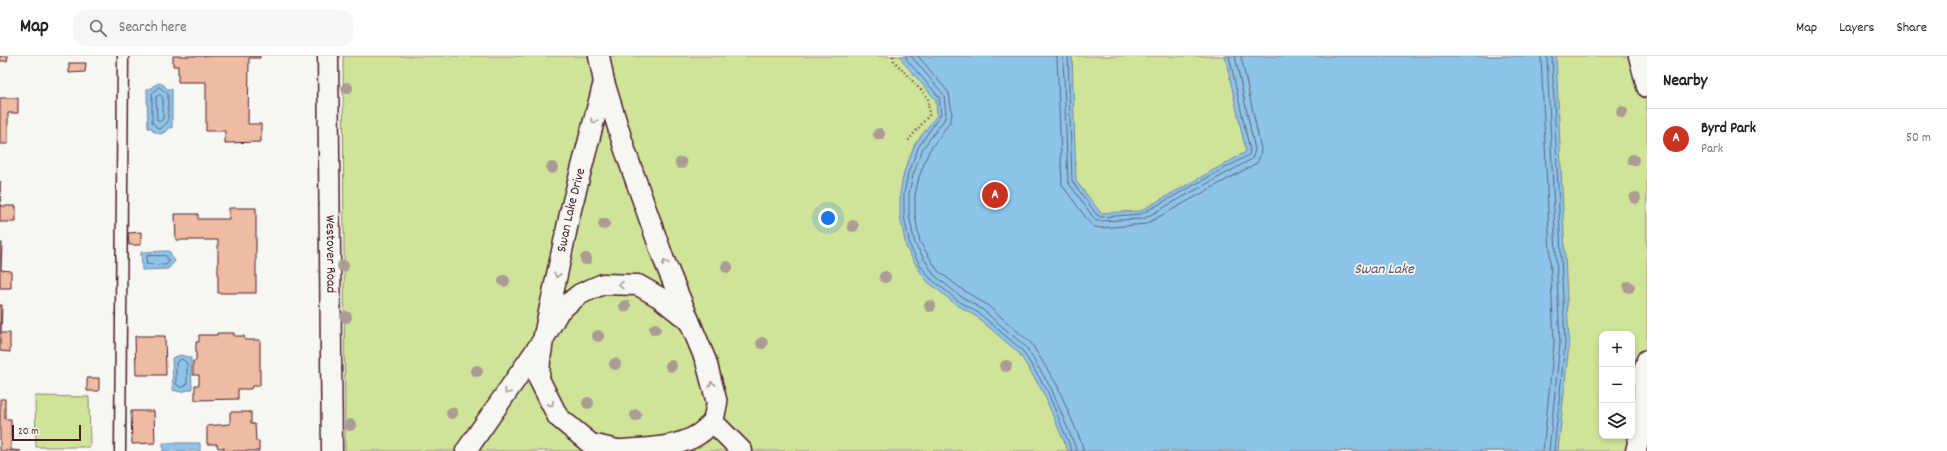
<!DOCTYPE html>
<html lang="en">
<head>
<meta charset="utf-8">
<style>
  :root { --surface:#fff; --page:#f6f6f6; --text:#222; --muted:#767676; --line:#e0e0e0; --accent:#c8321e }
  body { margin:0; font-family:Dekko,sans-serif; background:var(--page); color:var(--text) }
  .controls { position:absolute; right:12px; bottom:12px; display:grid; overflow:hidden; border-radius:8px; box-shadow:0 2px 6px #0003 }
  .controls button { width:36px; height:36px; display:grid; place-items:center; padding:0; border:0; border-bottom:1px solid var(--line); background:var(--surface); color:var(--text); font:20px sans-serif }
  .scale { position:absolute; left:12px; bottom:10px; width:69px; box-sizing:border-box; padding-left:4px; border:2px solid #4a1f2b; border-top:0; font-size:11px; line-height:14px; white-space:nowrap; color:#4a1f2b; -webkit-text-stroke:3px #f6f6f2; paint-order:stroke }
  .you { position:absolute; left:828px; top:162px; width:14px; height:14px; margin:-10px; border:3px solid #fff; border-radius:50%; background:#1a73e8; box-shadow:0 0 0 6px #1a73e833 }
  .badge { display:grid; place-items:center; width:26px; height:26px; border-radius:50%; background:var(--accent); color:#fff; font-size:13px; font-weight:700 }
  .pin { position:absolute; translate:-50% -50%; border:2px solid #fff; box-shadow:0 1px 4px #0006 }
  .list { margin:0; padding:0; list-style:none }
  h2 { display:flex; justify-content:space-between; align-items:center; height:52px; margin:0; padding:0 16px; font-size:17px }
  h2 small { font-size:13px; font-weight:400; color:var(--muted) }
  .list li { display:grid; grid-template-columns:26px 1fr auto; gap:12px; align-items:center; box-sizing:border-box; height:60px; padding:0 16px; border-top:1px solid var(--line) }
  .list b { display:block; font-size:15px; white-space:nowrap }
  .list p { margin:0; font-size:13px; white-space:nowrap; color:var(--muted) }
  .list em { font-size:13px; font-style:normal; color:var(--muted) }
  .icon { flex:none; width:22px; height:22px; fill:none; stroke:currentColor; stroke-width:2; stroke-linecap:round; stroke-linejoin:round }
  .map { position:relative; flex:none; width:1647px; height:395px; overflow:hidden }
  header { display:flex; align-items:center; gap:24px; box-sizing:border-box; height:56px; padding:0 20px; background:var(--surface); border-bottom:1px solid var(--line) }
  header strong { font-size:19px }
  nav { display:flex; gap:22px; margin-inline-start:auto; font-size:14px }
  .search { width:280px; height:36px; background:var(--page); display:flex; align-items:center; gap:10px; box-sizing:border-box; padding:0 14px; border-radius:12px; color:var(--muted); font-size:15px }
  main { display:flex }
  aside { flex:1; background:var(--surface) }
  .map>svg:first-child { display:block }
  .green { fill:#d0e499; stroke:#8d8262; fill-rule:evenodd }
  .water { fill:#8cc4ea; stroke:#72829e }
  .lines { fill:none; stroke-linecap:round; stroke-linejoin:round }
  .shore { stroke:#646177; stroke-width:1 }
  .building { fill:#f0bba3; stroke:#4a1f2b }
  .lane-casing { stroke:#4a1f2b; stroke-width:13 }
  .street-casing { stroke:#4a1f2b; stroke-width:23 }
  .path { stroke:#4a1f2b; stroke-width:2.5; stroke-dasharray:1 3; stroke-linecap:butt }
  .lane { stroke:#f6f6f2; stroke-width:10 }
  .street { stroke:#f6f6f2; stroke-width:20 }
  .tree { fill:#aa9b93 }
  .oneway { stroke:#a99598 }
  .labels { text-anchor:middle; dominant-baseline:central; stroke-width:3.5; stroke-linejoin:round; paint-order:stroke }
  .street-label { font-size:14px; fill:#4a1f2b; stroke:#f6f6f2 }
  .water-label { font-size:15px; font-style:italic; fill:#5e5164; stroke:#f6f6f2 }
</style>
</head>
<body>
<header>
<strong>Map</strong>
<div class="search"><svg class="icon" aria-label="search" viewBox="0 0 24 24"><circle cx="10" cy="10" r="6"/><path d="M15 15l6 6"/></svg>Search here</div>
<nav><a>Map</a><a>Layers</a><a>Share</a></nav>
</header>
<main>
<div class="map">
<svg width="1647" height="395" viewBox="0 0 1647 395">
  <rect width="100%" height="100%" fill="#f6f6f2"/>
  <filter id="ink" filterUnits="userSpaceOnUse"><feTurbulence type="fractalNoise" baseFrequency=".025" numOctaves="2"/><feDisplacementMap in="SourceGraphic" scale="8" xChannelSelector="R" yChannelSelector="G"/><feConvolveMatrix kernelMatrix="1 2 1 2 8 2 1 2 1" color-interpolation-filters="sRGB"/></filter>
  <g filter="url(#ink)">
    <path class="green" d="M343,0h1304v395h-1302zM1602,278h30v102h-30z
      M35,340l54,1 1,50h-54z"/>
    <path class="water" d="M901,0h171l4,125 25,32 39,-2 106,-59 -21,-96h331l13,288 -11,107h-490l-25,-59 -24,-39 -42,-36 -23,-14 -27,-22 -10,-14 -11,-20 -6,-31v-23l4,-21 11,-28 22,-29 -1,-15 -33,-38z
      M159,27l5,2 3,4h5v39h-4l-3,4 -5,2 -7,-3 -1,-3h-4l-1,-39h4l2,-3z
      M169,195l6,10 -7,8 -26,1 -1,-18z
      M181,299l10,3 1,31 -11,3 -8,-2 -1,-32z
      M163,387h37v8h-37z"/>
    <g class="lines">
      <path class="shore" d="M906,0l1,4 32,37 2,17 -22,32 -11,27 -4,21v22l6,30 10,19 10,13 27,22 23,14 42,36 25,40 25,61
        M911,0l33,39 2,19 -2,6 -21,28 -10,27 -4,19v21l6,29 19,31 25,20 24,15 43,37 25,41 26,63
        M918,0l31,37 3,21 -2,8 -21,29 -10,26 -4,18v20l5,27 18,29 25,19 24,15 44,38 26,42 25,59 1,7
        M1057,0l5,129 27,37 6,5 6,1 45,-4 111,-61 3,-7 1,-7 -20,-93
        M1063,0l5,126 28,39 47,-2 109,-60 3,-9 -20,-94
        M1068,0l4,125 25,34 4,2 40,-3 108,-59 1,-4 -21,-95
        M1541,0l13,287 -11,108
        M1547,0l13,287 -11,108
        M1552,0l13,288 -11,107
        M159,31l9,7v28l-9,8 -7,-8v-28z
        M160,39l3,3v21l-4,3 -2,-2 -1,-23z
        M166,200l3,5 -3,4 -20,-1 1,-8z
        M182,303l5,4v21l-5,4 -6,-4v-21z"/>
    </g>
    <path class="building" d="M0,0h8l-1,5h-7z
      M173,0h87v2h-11l-1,66h13v18l-36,1v-12h-19v-49h-28v-16h-5z
      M69,7h17l-1,9 -16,1z
      M0,42h18v15h-10v31h-8z
      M0,125v25h16v16h-16z
      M229,152h27v85h-38v-53h-42l-1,-26h23v5h31z
      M141,176v13h-12l-1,-12z
      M0,187h2l-1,27 10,1v17h-11z
      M0,249h2l-1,28h9v19l-10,-1z
      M217,277h17v3h10l1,4h15v46h-8l-1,3h-13v10l-43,1v-15h4v-10h-6v-14h3v-19h3v-7h18z
      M135,280h30l1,39h-30z
      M87,322h12v13h-12z
      M0,343h5v20h6v31l10,1h-21z
      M131,355h23l1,32 -23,1z
      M230,356h21v12h4l1,17h3v10h-35v-3h-6l-1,-4h-10v-18l23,-2z"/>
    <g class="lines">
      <g class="lane-casing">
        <path id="lane" d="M120,395l3,-395"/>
      </g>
      <g class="street-casing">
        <g id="street">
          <path id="s1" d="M328,0l4,395"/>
          <path d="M1639,0l8,31"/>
          <path d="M604,26l21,68 39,110 42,101 11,42 -4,19"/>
          <path d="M713,366l29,29"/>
          <path d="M617,394l-26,-6 -33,-27 -19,-38 1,-19 3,-20 16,-29 21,-17 23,-10 35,1 21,12 30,24"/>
          <path id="s2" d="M466,395l77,-111 28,-131 33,-127 -5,-26"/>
          <path d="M608,395c27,-3 68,-1 91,-17 5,-3 9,-8 14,-12"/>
          <path d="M1636,395l7,-29 1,-51 3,-11"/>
        </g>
      </g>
      <path class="path" d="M893,0l1,5 34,37 1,17 -21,26"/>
      <use href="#lane" class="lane"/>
      <use href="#street" class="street"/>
    </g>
    <g class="tree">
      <circle cx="347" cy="32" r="6"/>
      <circle cx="1622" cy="56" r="6"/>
      <circle cx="879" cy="78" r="6"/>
      <circle cx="1633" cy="104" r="6"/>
      <circle cx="681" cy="107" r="6"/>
      <circle cx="552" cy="112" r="6"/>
      <circle cx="1635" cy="142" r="6"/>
      <circle cx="604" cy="168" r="6"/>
      <circle cx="853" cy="170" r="6"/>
      <circle cx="586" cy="203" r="6"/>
      <circle cx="343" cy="210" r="6"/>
      <circle cx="727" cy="211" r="6"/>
      <circle cx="885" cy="221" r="6"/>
      <circle cx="504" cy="225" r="6"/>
      <circle cx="1629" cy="231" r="6"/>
      <circle cx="625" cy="250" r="6"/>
      <circle cx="930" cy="250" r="6"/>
      <circle cx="346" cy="261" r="6"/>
      <circle cx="655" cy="273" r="6"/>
      <circle cx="598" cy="280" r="6"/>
      <circle cx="762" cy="287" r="6"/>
      <circle cx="615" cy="308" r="6"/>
      <circle cx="671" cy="310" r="6"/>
      <circle cx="1006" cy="310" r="6"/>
      <circle cx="477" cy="315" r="6"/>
      <circle cx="588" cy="347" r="6"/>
      <circle cx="452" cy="357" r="6"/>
      <circle cx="636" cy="359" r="6"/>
      <circle cx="350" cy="369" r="6"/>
    </g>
    <defs><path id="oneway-chevron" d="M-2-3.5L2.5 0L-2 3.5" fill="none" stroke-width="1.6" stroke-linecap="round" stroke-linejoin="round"/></defs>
    <g class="oneway">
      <use href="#oneway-chevron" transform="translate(594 65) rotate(104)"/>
      <use href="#oneway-chevron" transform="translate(665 207) rotate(-112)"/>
      <use href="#oneway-chevron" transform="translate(557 219) rotate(102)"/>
      <use href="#oneway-chevron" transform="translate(621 229) rotate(-178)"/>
      <use href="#oneway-chevron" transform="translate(712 328) rotate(-104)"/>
      <use href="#oneway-chevron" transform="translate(507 336) rotate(125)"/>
      <use href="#oneway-chevron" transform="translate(551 348) rotate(64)"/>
    </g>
  </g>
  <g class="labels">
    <g class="street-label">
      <text stroke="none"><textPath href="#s2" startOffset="268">Swan Lake Drive</textPath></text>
      <text stroke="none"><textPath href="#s1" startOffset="198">Westover Road</textPath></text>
    </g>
    <g class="water-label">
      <text x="1384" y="214">Swan Lake</text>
    </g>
  </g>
</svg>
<div class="controls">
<button>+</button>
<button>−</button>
<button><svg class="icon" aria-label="layers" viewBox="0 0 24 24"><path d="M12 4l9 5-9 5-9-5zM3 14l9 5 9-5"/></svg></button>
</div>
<div class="scale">20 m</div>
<div class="you"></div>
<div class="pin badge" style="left:995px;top:139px">A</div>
</div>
<aside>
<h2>Nearby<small></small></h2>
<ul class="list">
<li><span class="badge">A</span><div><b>Byrd Park</b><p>Park</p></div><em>50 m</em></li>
</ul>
</aside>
</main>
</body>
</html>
